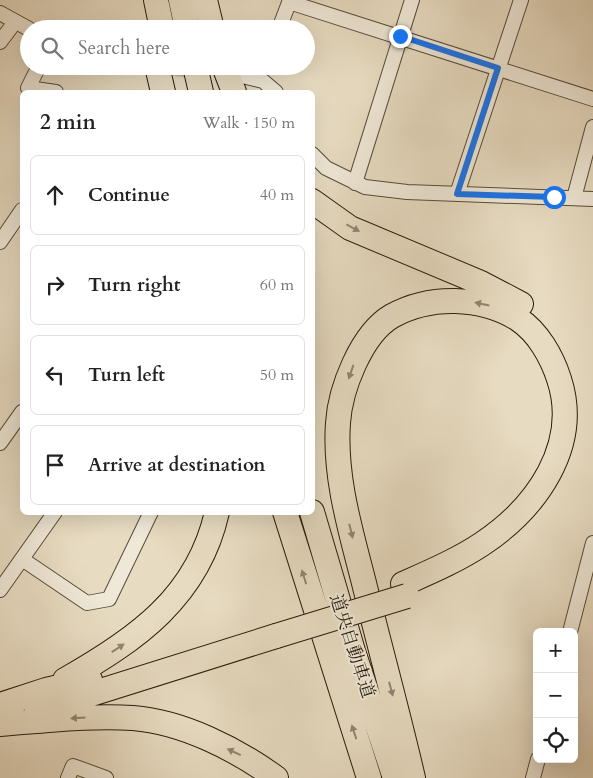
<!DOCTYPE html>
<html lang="en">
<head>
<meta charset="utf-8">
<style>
  :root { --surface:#fff; --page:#f6f6f6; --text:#222; --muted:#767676; --line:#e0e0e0 }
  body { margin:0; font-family:Cardo,"Noto Serif JP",serif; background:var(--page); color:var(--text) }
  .controls { position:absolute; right:15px; bottom:15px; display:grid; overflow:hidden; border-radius:8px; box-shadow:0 5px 20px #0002 }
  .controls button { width:45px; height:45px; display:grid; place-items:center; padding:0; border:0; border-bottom:1px solid var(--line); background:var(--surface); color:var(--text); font:25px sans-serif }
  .stop { position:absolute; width:15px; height:15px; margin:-11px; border:4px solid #1a73e8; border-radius:50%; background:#fff }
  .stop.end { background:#1a73e8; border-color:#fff; box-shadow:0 1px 5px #0008 }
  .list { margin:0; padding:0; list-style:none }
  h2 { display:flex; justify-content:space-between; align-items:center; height:65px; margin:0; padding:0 20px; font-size:21px }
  h2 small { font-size:16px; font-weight:400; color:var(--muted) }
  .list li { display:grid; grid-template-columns:32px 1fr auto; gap:15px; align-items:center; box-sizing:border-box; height:80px; margin:0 10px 10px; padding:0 10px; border:1px solid var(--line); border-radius:8px }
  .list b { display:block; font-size:19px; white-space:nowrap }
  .list em { font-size:16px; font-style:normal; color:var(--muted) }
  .icon { flex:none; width:28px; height:28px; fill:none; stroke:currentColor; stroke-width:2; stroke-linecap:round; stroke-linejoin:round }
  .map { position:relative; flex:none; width:593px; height:778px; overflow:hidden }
  .search { position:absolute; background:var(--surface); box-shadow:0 5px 20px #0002; left:20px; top:20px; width:295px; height:55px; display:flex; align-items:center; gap:12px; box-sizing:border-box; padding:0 18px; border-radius:28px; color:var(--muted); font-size:19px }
  .panel { position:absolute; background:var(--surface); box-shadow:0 5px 20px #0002; left:20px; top:90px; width:295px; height:425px; border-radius:8px }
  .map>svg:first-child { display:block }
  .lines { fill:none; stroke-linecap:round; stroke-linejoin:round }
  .street-tunnel { stroke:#c1b59d; stroke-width:14; stroke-dasharray:14 7; stroke-linecap:butt }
  .street-casing { stroke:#584c3a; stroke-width:16 }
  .highway-casing { stroke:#291c0d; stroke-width:26 }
  .street { stroke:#efe8d7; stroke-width:14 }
  .highway { stroke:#e7dbc1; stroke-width:24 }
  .highway-bridge-casing { stroke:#291c0d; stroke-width:26; stroke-linecap:butt }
  .highway-bridge { stroke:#e7dbc1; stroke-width:24 }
  .oneway { fill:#928570 }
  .route { stroke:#1a73e8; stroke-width:6 }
  .labels { text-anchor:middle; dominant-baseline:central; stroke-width:4; stroke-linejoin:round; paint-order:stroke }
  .street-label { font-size:18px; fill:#291c0d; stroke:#efe8d7 }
</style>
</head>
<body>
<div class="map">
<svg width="593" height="778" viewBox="0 0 593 778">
  <rect width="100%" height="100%" fill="#e7dbc1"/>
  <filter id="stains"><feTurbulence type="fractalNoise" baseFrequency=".004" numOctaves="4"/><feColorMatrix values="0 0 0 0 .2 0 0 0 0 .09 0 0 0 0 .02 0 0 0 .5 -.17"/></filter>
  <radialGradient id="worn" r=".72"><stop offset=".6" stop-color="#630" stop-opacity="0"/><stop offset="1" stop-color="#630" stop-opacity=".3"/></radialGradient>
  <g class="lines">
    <path class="street-tunnel" d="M153,67l78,8"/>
    <g class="street-casing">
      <path id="street" d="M289,2l304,97
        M0,13l29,16
        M279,29l11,-29
        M0,42l15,-20
        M39,66l-11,22 28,4
        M242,76l21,5 13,11
        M312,154l14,14 39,19 42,5 186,7
        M355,183l57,-183
        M457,194l64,-194
        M574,198l19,-71
        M0,242l22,-32
        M0,443l22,-31
        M22,559l65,44 22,-4 42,-87
        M0,590l55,-78
        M570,632l23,-89
        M68,778l5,-12 33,12
        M533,778l5,-19"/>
    </g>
    <g class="highway-casing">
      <path id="highway" d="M156,0l6,29
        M181,0l6,29
        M205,0l7,29
        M157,66l6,26
        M195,66l6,26
        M224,66l10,26
        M312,201l38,27 131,55 40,21
        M285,512l84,266
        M312,512l41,139 42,127
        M403,584c27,-12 55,-24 79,-40 54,-36 99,-98 77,-165 -7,-22 -21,-47 -41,-60 -37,-23 -88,-24 -126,-3 -31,18 -52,74 -54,107 -4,54 13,109 26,160 16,65 34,130 49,195
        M65,680c71,-40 133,-83 152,-168
        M0,705l46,-15 44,-10
        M37,711l239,-75
        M0,724c44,-3 89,-9 133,-6 50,4 103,31 143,60"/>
    </g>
    <use href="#street" class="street"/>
    <use href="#highway" class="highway"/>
    <g class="highway-bridge-casing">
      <path id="highway-bridge" d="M276,636l131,-40"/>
    </g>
    <use href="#highway-bridge" class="highway-bridge"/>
  </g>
  <defs><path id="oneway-solid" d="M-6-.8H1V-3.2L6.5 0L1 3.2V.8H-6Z" transform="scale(1.25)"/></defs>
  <g class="oneway">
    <use href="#oneway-solid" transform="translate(353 228) rotate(28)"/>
    <use href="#oneway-solid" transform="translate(482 304) rotate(-168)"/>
    <use href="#oneway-solid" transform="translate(351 372) rotate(109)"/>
    <use href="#oneway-solid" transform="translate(351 531) rotate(76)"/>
    <use href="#oneway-solid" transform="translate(304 577) rotate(-107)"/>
    <use href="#oneway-solid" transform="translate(118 648) rotate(-33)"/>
    <use href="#oneway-solid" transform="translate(391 689) rotate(75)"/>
    <use href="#oneway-solid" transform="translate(78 718) rotate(176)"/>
    <use href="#oneway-solid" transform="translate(354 732) rotate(-108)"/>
    <use href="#oneway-solid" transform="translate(234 752) rotate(-155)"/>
  </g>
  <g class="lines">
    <path class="route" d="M400,36l98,32 -41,126 97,3"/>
  </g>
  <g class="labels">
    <g class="street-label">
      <text transform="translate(352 646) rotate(72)">道央自動車道</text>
    </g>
  </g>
  <rect width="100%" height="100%" filter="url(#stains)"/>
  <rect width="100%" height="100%" fill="url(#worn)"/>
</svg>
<div class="controls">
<button>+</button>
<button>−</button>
<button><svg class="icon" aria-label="locate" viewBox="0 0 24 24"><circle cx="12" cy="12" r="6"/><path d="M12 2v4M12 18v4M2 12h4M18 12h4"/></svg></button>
</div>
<div class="stop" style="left:554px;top:197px"></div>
<div class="stop end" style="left:400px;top:36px"></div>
<div class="search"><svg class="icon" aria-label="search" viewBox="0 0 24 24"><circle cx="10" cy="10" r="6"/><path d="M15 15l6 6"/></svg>Search here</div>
<section class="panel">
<h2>2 min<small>Walk · 150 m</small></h2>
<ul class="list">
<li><svg class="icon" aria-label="ahead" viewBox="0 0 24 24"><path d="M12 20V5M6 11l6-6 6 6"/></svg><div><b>Continue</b></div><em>40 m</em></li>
<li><svg class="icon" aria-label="right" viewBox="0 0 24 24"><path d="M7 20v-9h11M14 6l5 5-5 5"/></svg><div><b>Turn right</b></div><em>60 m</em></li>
<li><svg class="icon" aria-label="left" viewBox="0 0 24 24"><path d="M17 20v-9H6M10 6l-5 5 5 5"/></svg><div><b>Turn left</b></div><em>50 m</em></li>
<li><svg class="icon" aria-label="arrive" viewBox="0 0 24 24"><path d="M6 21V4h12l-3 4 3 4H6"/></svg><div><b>Arrive at destination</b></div></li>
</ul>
</section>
</div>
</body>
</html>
